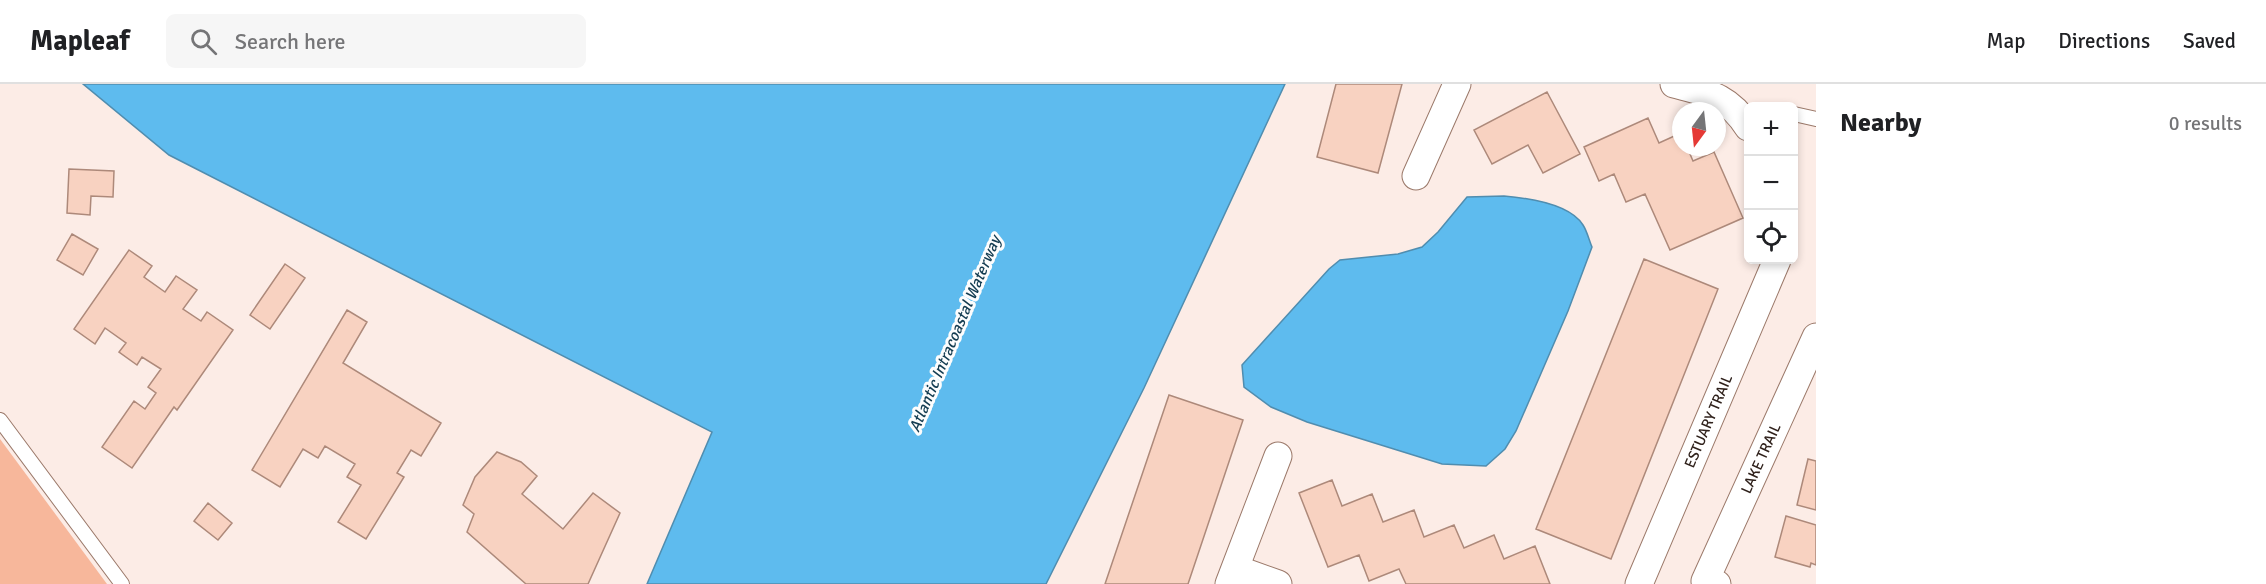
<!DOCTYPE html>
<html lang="en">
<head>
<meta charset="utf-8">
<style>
  :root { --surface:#fff; --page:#f6f6f6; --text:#202124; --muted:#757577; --line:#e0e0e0 }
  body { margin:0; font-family:Signika,sans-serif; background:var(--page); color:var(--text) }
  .controls { position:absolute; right:18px; top:18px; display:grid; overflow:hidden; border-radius:9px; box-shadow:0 3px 9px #0003 }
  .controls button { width:54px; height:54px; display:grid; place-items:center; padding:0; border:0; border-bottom:2px solid var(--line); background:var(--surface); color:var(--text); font:30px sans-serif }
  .compass { position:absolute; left:1672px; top:18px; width:54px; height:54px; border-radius:50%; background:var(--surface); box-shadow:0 3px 9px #0003; rotate:195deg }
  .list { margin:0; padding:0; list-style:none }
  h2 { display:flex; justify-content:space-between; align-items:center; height:78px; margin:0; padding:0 24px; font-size:26px }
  h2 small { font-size:20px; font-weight:400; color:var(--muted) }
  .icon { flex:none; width:33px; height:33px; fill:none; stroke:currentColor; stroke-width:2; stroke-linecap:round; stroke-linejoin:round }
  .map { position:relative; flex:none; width:1816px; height:500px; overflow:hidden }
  header { display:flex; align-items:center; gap:36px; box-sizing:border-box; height:84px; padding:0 30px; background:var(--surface); border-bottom:2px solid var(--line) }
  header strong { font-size:28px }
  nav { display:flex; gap:33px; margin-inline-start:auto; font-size:21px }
  .search { width:420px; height:54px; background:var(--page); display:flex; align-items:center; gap:15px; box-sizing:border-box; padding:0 21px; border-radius:9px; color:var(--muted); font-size:22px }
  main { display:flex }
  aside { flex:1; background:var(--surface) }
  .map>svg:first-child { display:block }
  .green { fill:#f7b79b }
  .water { fill:#5ebbee; stroke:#508daf; stroke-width:1.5 }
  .building { fill:#f8d2c1; stroke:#ad897a; stroke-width:1.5 }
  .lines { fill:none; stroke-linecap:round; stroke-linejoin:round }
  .service-casing { stroke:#9b796a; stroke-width:16 }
  .minor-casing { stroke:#9b796a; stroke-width:29 }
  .service { stroke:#fff; stroke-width:14 }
  .minor { stroke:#fff; stroke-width:27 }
  .labels { text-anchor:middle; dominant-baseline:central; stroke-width:6; stroke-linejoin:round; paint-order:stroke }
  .street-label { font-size:15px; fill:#30221c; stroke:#fdfdfd }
  .water-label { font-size:16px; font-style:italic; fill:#133c51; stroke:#fdfdfd }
</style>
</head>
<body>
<header>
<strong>Mapleaf</strong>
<div class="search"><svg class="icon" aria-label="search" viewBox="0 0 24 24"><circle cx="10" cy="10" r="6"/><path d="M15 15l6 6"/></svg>Search here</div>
<nav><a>Map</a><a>Directions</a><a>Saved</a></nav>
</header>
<main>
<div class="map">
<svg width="1816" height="500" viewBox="0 0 1816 500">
  <rect width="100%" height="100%" fill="#fcece6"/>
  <path class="green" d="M0,355l107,145h-107z"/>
  <path class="water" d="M83,0h1202l-141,304 -98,196h-399l65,-152 -543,-277z
    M1504,112c23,2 65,7 79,29 4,6 6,15 9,22l-24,64 -52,120 -11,18 -19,17 -44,-2 -135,-42 -36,-15 -27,-20 -2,-22 87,-96 11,-9 58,-6 24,-7 16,-15 29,-35z"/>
  <path class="building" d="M1336,0h66l-24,89 -61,-16z
    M1547,8l33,62 -37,19 -15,-28 -36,19 -18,-34z
    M1648,34l11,25 22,-10v14h6l6,14 21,-9 29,66 -73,32 -25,-56 -19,8 -12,-28 -15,7 -15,-34z
    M69,85l45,2 -1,26 -22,-1 -1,19 -23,-2z
    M72,150l26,15 -15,26 -26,-15z
    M129,166l23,16 -8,11 21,15 11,-16 21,14 -14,19 18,12 6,-9 26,18 -56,80 -3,-3 -42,61 -30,-21 32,-46 11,8 11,-16 -8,-6 13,-18 -19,-12 -5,8 -18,-13 7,-9 -21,-15 -10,16 -21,-15z
    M1644,175l74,30 -107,270 -75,-30z
    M285,180l20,14 -35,51 -20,-14z
    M347,226l20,12 -24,41 98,60 -20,33 -10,-6 -14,23 7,4 -38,62 -28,-17 23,-37 -14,-8 8,-13 -30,-18 -7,12 -15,-9 -23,38 -28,-17z
    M1169,311l74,25 -55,164h-83z
    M497,368l24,10 16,14 -15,18 41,35 30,-36 27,20 -32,71h-62l-59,-52 7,-18 -11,-9 12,-28z
    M1808,375l8,2v49l-19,-5z
    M1332,396l10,26 30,-12 11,28 31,-12 10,27 30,-12 10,23 30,-13 10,24 31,-13 15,38h-144l-7,-15 -30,12 -10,-26 -31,12 -29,-74z
    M208,419l24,20 -14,17 -24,-19z
    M1786,432l30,9v40l-5,-2 -1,4 -35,-10z"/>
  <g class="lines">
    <g class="service-casing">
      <path id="service" d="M1794,30l22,5
        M0,336l122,164"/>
    </g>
    <g class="minor-casing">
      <g id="minor">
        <path d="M1674,0c33,9 55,12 74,43"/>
        <path d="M1416,92l41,-92"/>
        <path d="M1236,485l42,15"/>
        <path d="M1229,500l49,-128"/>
        <path id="s1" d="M1639,500l138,-324"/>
        <path id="s2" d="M1717,500l-12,-3 111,-244"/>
      </g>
    </g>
    <use href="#service" class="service"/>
    <use href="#minor" class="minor"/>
  </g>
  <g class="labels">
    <g class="street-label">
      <text stroke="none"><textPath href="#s1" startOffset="177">ESTUARY TRAIL</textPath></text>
      <text stroke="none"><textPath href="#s2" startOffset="147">LAKE TRAIL</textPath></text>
    </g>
    <g class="water-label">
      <text transform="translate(955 250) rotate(-67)">Atlantic Intracoastal Waterway</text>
    </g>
  </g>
</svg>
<div class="controls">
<button>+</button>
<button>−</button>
<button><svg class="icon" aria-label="locate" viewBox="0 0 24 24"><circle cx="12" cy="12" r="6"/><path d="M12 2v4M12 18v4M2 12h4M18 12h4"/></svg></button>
</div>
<svg class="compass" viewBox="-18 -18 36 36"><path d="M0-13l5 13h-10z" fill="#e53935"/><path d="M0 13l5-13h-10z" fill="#757577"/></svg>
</div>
<aside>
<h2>Nearby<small>0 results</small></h2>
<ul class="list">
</ul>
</aside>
</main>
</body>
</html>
